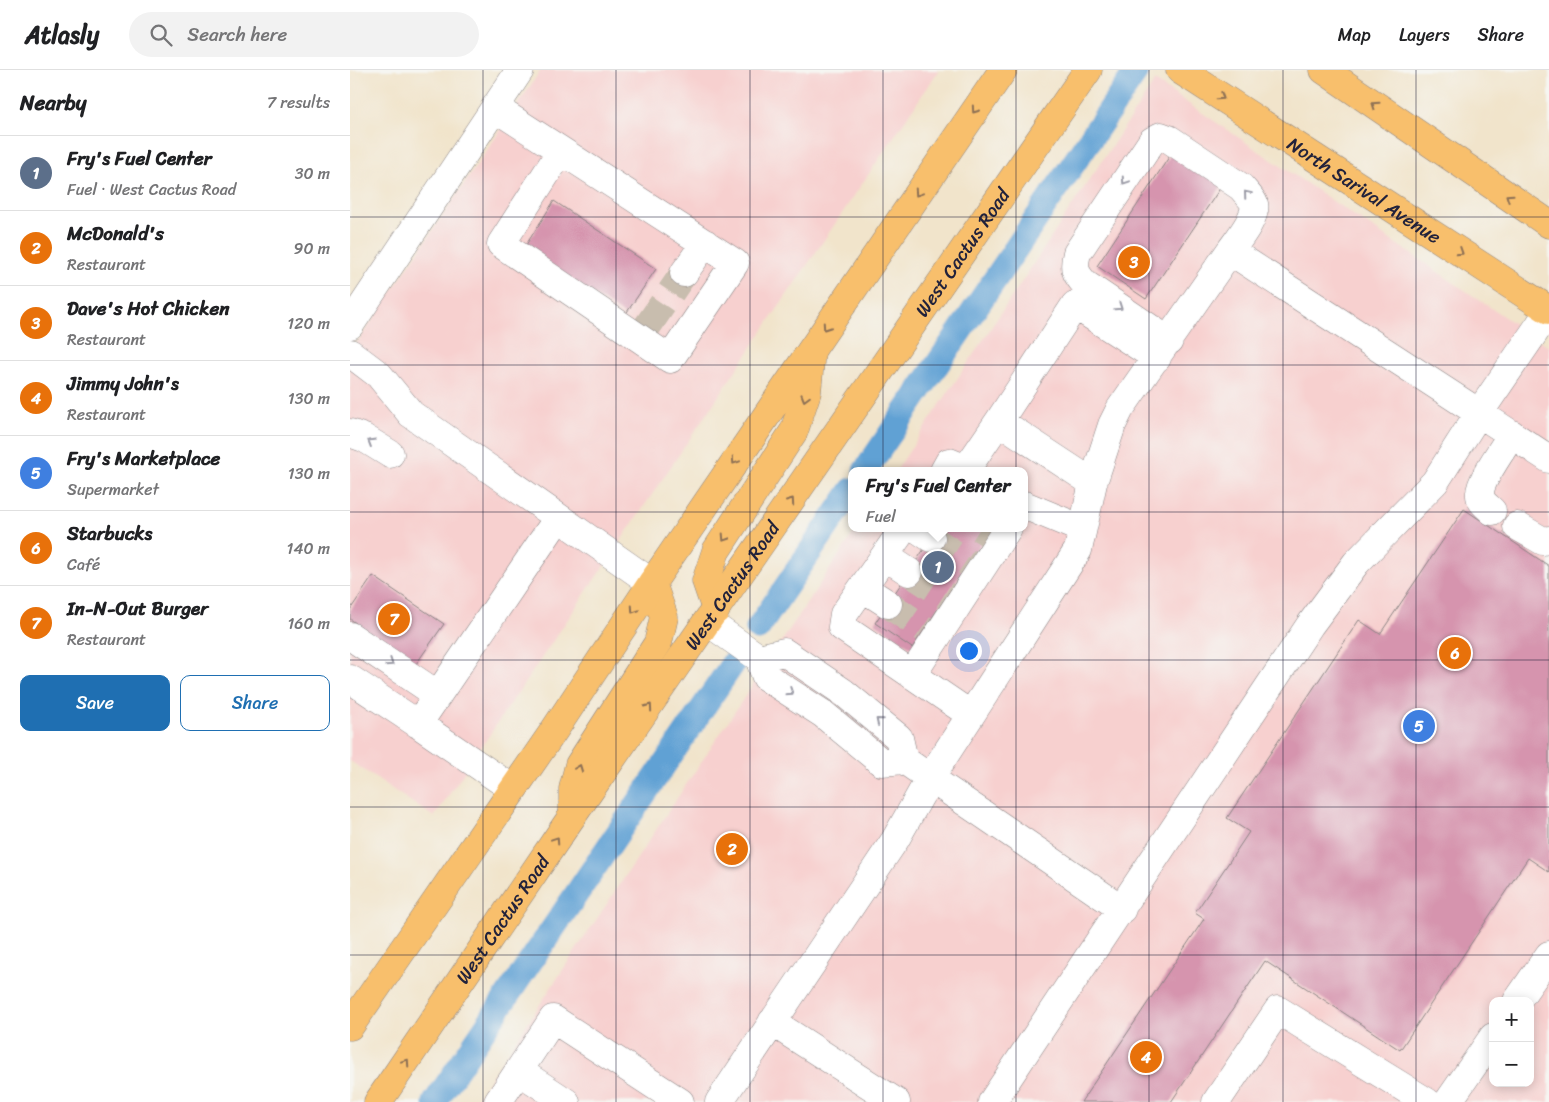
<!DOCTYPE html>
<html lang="en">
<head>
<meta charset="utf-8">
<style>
  :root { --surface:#fff; --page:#f2f2f2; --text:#202124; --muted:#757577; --line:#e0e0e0; --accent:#1f6fb2 }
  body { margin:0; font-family:Sriracha,sans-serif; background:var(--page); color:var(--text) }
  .controls { position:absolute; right:15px; bottom:15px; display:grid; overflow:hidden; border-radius:10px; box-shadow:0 2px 12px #0003 }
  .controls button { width:45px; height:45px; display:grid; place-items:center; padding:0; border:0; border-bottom:1px solid var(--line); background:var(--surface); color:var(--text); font:25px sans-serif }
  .you { position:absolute; left:618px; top:580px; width:18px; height:18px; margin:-12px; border:4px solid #fff; border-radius:50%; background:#1a73e8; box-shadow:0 0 0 8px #1a73e833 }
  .badge { display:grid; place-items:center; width:32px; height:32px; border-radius:50%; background:var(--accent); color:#fff; font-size:16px; font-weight:700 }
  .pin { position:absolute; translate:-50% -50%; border:2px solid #fff; box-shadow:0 1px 5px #0006 }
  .popup { position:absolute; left:498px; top:397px; width:180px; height:65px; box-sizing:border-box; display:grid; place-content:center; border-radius:10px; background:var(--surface); filter:drop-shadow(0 1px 4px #0005); font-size:16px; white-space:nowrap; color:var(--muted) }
  .popup b { font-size:19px; color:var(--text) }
  .popup::after { content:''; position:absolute; left:50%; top:100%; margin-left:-10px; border:10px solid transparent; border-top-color:var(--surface) }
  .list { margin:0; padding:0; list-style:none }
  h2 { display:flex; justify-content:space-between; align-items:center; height:65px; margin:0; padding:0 20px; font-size:21px }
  h2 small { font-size:16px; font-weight:400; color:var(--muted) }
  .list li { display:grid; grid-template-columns:32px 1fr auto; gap:15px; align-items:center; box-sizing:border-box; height:75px; padding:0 20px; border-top:1px solid var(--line) }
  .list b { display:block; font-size:19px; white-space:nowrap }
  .list p { margin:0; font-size:16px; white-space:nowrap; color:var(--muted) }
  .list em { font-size:16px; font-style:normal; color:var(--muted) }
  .actions { display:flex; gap:10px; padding:15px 20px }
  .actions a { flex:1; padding:11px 0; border:1px solid var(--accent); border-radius:10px; text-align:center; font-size:18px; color:var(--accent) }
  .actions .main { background:var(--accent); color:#fff }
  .icon { flex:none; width:28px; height:28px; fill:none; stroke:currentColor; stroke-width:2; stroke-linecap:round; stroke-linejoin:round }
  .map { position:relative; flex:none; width:1199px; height:1032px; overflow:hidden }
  header { display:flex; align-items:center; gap:30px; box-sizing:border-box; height:70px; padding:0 25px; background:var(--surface); border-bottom:1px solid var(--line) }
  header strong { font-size:24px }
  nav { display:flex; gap:28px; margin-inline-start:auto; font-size:18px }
  .search { width:350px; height:45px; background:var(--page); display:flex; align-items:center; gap:12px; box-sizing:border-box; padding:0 18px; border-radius:28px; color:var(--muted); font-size:19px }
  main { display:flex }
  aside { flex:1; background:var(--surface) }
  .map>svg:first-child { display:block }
  .built { fill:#f7d0cf; fill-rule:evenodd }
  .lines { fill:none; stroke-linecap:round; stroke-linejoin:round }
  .canal { stroke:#61a1d4; stroke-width:25 }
  .building { fill:#d694ae }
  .minor-tunnel { stroke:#c8bdae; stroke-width:28; stroke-dasharray:28 14; stroke-linecap:butt }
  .minor-casing { stroke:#8a8383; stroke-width:29 }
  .major-casing { stroke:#8a8383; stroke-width:29 }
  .minor { stroke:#fff; stroke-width:28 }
  .major { stroke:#f8bf6c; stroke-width:28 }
  .oneway { stroke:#8d7054 }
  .oneway2 { stroke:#9c9ca7 }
  .grid { fill:none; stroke:#22223b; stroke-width:1; stroke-opacity:0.55 }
  .labels { text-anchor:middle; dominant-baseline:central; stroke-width:5; stroke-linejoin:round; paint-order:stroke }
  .street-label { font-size:19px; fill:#22223b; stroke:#f6f6f2 }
</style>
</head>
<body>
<header>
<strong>Atlasly</strong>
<div class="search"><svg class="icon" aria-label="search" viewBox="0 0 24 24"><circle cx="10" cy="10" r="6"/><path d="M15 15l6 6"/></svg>Search here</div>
<nav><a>Map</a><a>Layers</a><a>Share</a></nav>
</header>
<main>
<aside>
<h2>Nearby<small>7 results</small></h2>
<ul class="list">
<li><span class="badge" style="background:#5c6f8a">1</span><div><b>Fry's Fuel Center</b><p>Fuel · West Cactus Road</p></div><em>30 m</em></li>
<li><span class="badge" style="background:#e8710a">2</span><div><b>McDonald's</b><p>Restaurant</p></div><em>90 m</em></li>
<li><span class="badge" style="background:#e8710a">3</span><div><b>Dave's Hot Chicken</b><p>Restaurant</p></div><em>120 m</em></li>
<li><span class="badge" style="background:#e8710a">4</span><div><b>Jimmy John's</b><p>Restaurant</p></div><em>130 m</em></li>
<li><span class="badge" style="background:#3f7fe0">5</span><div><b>Fry's Marketplace</b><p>Supermarket</p></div><em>130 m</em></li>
<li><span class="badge" style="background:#e8710a">6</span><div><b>Starbucks</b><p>Café</p></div><em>140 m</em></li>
<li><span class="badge" style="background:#e8710a">7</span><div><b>In-N-Out Burger</b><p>Restaurant</p></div><em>160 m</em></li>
</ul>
<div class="actions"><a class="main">Save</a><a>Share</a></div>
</aside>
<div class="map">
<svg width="1199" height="1032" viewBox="0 0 1199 1032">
  <rect width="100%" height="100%" fill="#f6f6f2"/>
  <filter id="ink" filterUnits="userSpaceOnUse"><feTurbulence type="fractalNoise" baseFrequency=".02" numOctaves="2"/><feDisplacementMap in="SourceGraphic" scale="10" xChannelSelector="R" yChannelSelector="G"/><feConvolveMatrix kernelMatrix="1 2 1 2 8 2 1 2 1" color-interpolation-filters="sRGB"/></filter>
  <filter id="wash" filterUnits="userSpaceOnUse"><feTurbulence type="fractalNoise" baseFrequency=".0096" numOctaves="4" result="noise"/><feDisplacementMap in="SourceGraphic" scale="20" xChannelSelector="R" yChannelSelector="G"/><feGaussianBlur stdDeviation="1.12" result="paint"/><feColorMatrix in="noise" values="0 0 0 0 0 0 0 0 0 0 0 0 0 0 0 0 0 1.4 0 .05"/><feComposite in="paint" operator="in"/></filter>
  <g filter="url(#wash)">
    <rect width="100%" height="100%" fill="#f1e4cb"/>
    <path class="built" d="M191,0h398l-505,747 -84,-56v-408z
      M805,11l394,266v755h-1074l382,-574h167v-57h-128zM1143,931h37v82h-37z"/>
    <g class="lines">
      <path class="canal" d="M515,401l272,-401
        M408,558l94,-138
        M85,1032l297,-437"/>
    </g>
    <g id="blocks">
      <path class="building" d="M823,81l50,33 -77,115 -49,-33z
        M204,131l102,68 -31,46 -101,-67z
        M1114,439l85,57v306l-21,-14 -128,192 -135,-89 -94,141h-90l123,-183 -9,-6 54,-81 -22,-14 132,-198 21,14z
        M588,458h53l-79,120 -37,-25z
        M23,506l71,48 -28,40 -66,-45v-9z"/>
    </g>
  </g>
  <g filter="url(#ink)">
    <use href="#blocks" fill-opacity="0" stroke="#8a8383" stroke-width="1"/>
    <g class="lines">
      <path class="minor-tunnel" d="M297,257l37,-54
        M630,458l8,5
        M581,468l37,25
        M559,502l37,24
        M538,534l36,25"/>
      <g class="minor-casing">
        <path id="minor" d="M145,38l240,155 -65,96 -169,-115 60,-93
          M334,203l21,-30
          M1199,241l-70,102 70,46
          M0,255l170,-255
          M819,271l-84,-57c-10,-11 -12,-16 -8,-31l75,-112 9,-5 8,3 72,48c4,5 11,11 13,17 4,11 -17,37 -24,47
          M0,283l29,22 32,39 241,169
          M0,363l14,5 26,16
          M617,398l32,-47
          M594,401l5,-9 22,9
          M674,435l58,24
          M1142,441c-5,-5 -13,-10 -12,-18 0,-13 25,-47 32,-59
          M1167,456l26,15 6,-1
          M554,458l-60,86 -2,13 129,88
          M566,458l15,10
          M535,486l24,16
          M513,518l25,16
          M358,552l51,36 7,19 57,37 58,48 23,-2 26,18 148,-228 15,-67 -94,-62 76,-116 82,53
          M0,566l88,59
          M409,588l25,-6 59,40 56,46 5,22
          M562,605l96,-147
          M0,609l68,45
          M163,719l-95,-65 140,-206
          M1167,931l32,-46
          M422,952l124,80
          M169,1001l47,31
          M148,1032l55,-83 127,83
          M369,1032l176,-262 35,-62 192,131
          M642,1032l318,-477 46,-62 79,-81 44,-69 -249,-162 -110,158 -8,16 -19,58
          M866,1032l62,-92 149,92
          M1098,1032l45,-65"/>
      </g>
      <g class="major-casing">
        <g id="major">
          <path id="s1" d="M830,0l369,240"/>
          <path d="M974,0l225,154"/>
          <path d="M366,540l-10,-29 10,-30 78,-120 13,-39 4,-41"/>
          <path d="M223,745v-26l6,-24 79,-122 6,-26 -12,-34"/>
          <path d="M0,956l203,-294 99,-149 351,-513"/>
          <path id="s2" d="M28,1032l195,-287 515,-745"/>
        </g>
      </g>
      <use href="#minor" class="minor"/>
      <use href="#major" class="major"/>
    </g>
    <defs><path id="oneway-chevron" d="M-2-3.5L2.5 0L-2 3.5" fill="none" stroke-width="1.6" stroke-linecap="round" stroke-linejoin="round" transform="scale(1.25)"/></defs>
    <g class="oneway">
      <use href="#oneway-chevron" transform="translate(871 27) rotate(33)"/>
      <use href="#oneway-chevron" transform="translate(1025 35) rotate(-146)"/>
      <use href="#oneway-chevron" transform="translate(625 40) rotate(125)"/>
      <use href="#oneway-chevron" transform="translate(568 123) rotate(124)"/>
      <use href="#oneway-chevron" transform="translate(1159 127) rotate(-146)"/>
      <use href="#oneway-chevron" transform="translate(1110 182) rotate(33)"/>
      <use href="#oneway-chevron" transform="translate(476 257) rotate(124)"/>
      <use href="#oneway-chevron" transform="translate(455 328) rotate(106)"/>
      <use href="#oneway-chevron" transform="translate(385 391) rotate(124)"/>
      <use href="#oneway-chevron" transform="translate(441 431) rotate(-55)"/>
      <use href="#oneway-chevron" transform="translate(375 468) rotate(123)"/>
      <use href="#oneway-chevron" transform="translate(284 540) rotate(124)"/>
      <use href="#oneway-chevron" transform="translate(299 637) rotate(-55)"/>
      <use href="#oneway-chevron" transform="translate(229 698) rotate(-69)"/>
      <use href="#oneway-chevron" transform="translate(206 770) rotate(-56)"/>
      <use href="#oneway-chevron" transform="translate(56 992) rotate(-56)"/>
    </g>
    <g class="oneway2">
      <use href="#oneway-chevron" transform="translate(775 111) rotate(124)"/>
      <use href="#oneway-chevron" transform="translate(897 124) rotate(-130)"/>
      <use href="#oneway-chevron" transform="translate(769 237) rotate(34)"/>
      <use href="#oneway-chevron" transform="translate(21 372) rotate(-149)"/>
      <use href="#oneway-chevron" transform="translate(40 593) rotate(34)"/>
      <use href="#oneway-chevron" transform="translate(440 622) rotate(33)"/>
      <use href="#oneway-chevron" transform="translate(529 651) rotate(-140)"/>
    </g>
  </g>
  <path class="grid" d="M133,0v1032M266,0v1032M400,0v1032M533,0v1032M666,0v1032M799,0v1032M933,0v1032M1066,0v1032M0,147h1199M0,295h1199M0,442h1199M0,590h1199M0,737h1199M0,885h1199"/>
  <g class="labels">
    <g class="street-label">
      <text stroke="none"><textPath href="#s1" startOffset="220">North Sarival Avenue</textPath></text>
      <text stroke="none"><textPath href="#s2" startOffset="1031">West Cactus Road</textPath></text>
      <text stroke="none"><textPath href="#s2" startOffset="626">West Cactus Road</textPath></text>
      <text stroke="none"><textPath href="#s2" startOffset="221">West Cactus Road</textPath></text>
    </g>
  </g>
</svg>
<div class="controls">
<button>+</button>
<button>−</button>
</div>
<div class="you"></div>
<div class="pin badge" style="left:588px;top:497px;background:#5c6f8a">1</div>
<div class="popup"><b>Fry's Fuel Center</b>Fuel</div>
<div class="pin badge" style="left:382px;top:779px;background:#e8710a">2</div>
<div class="pin badge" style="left:784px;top:192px;background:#e8710a">3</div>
<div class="pin badge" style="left:796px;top:987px;background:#e8710a">4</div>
<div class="pin badge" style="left:1069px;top:656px;background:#3f7fe0">5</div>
<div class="pin badge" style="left:1105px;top:583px;background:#e8710a">6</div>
<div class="pin badge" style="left:44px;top:549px;background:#e8710a">7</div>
</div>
</main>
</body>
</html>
